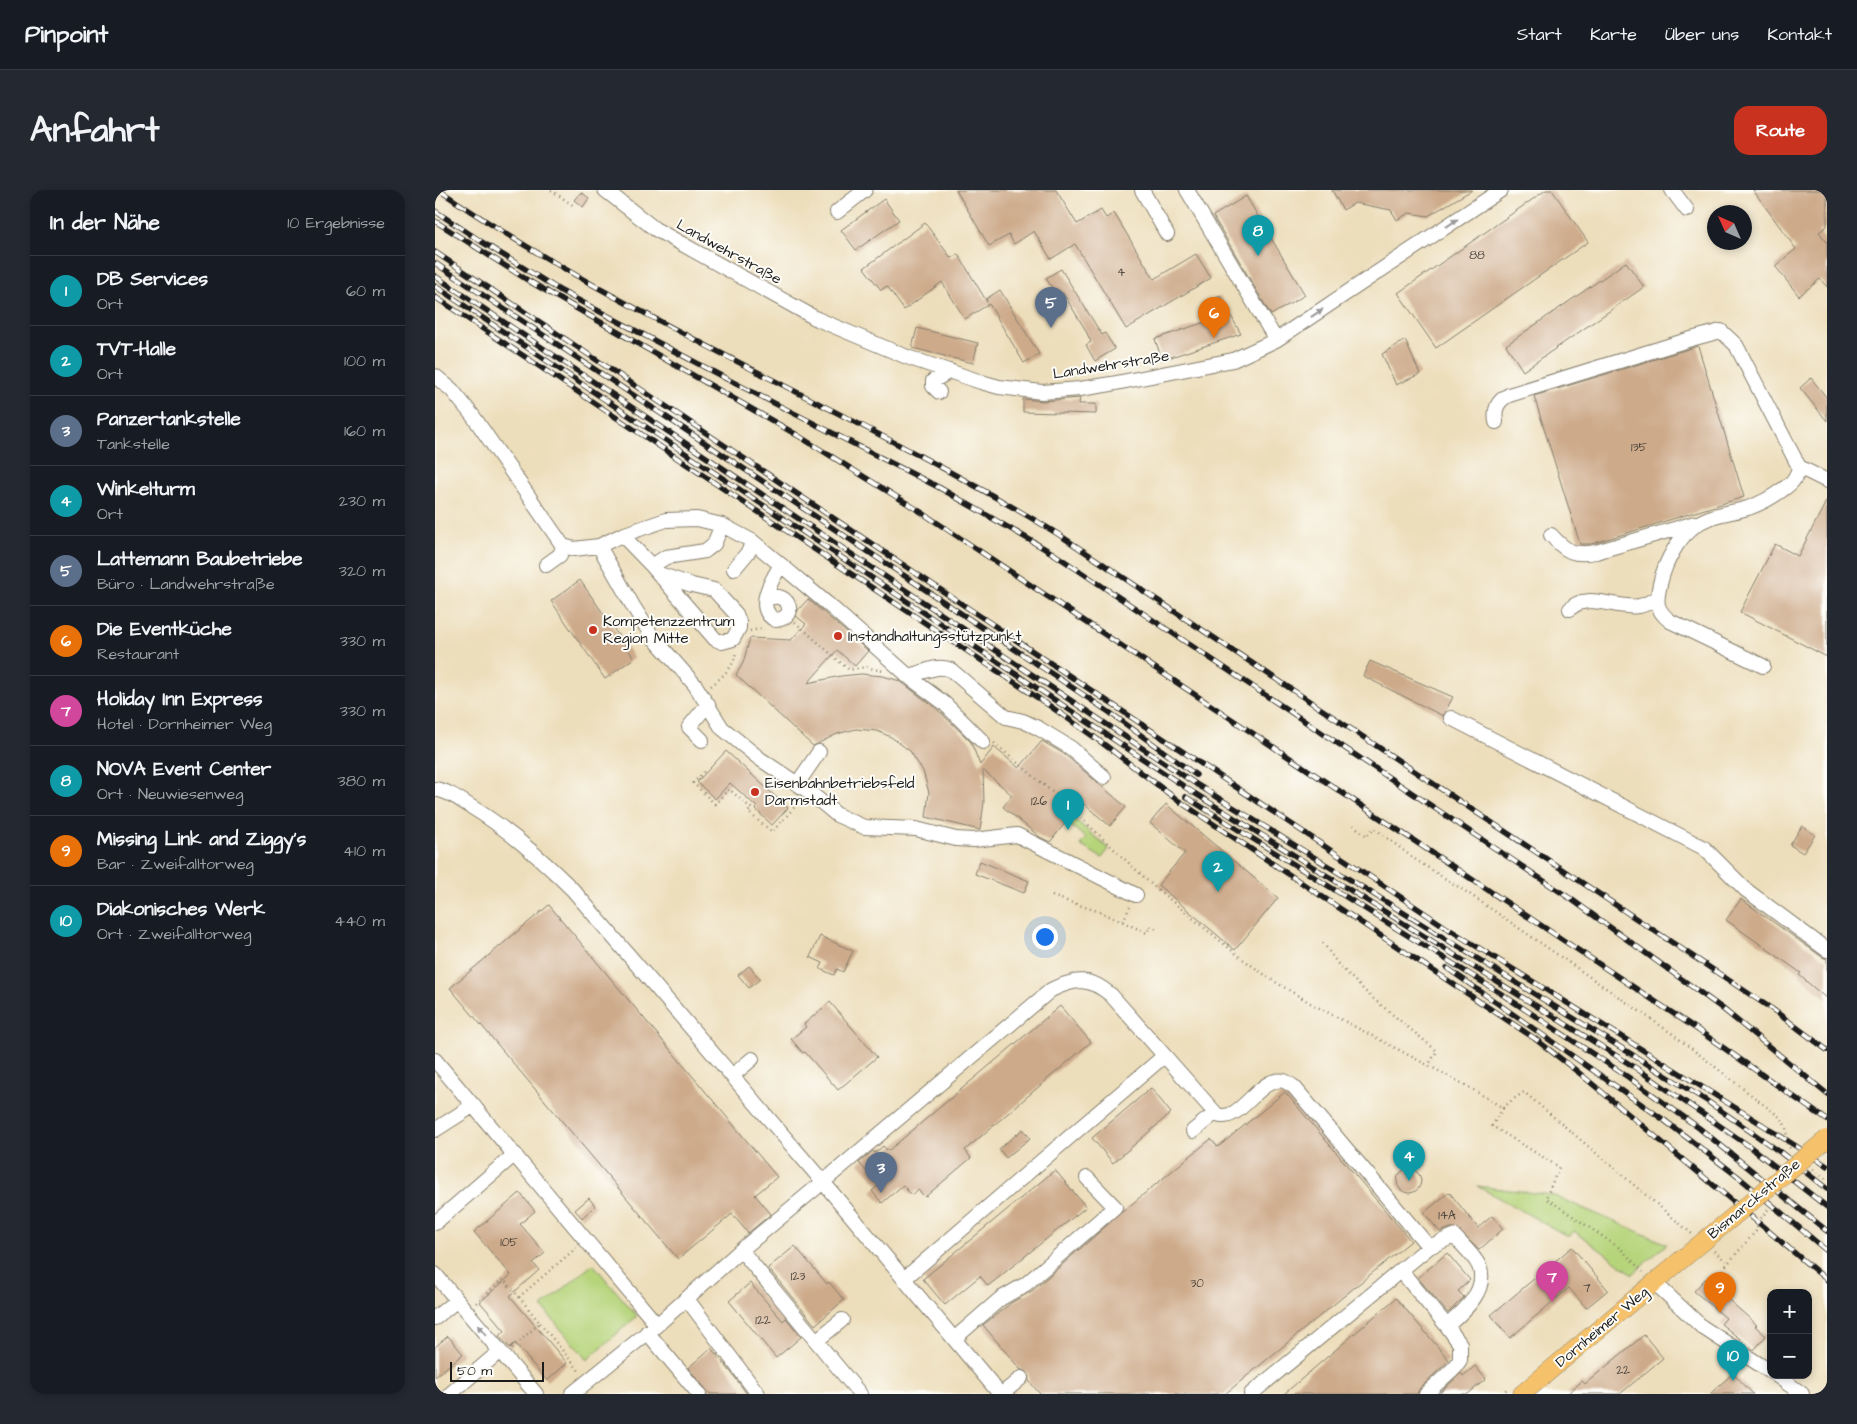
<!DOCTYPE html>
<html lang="de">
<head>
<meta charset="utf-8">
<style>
  :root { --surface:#171b24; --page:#242831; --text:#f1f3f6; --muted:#9ea1a6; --line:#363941; --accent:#c8321e }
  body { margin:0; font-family:"Architects Daughter",sans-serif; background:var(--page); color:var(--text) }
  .controls { position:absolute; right:15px; bottom:15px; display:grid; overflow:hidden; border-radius:10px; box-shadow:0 2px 8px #0003 }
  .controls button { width:45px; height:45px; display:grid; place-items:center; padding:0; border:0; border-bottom:1px solid var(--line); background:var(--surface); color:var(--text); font:25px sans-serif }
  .compass { position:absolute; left:1272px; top:15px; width:45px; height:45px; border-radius:50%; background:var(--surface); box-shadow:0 2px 8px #0003; rotate:315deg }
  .scale { position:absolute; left:15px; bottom:12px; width:94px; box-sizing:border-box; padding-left:5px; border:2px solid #1c1c1c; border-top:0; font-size:14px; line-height:18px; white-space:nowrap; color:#1c1c1c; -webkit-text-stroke:4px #fdfcf7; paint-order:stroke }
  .you { position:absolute; left:609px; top:746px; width:18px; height:18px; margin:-12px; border:4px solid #fff; border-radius:50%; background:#1a73e8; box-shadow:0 0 0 8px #1a73e833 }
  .badge { display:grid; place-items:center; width:32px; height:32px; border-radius:50%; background:var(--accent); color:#fff; font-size:16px; font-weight:700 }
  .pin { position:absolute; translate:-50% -41px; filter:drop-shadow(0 1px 2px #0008) }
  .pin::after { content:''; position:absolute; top:26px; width:18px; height:15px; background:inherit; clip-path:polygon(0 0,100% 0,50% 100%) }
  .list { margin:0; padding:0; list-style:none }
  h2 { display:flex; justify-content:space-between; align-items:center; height:65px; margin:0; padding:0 20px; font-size:21px }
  h2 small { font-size:16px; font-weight:400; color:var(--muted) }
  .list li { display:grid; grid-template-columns:32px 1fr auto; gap:15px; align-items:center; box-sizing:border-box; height:70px; padding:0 20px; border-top:1px solid var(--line) }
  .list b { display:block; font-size:19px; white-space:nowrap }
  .list p { margin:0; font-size:16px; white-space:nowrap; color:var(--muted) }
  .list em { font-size:16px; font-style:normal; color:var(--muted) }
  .map { position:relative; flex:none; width:1392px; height:1204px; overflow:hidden; border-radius:15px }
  header { display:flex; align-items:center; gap:30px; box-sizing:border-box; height:70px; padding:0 25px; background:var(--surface); border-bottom:1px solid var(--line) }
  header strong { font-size:24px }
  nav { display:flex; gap:28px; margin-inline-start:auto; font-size:18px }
  .intro { display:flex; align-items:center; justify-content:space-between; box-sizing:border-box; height:120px; padding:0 30px }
  h1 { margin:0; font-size:35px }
  .button { padding:12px 22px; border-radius:15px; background:var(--accent); color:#fff; font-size:18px; font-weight:700 }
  main { display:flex; gap:30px; padding:0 30px }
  aside { flex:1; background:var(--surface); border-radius:15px; box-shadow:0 2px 8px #0003 }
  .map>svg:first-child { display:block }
  .green { fill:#b6d47a; stroke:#69784b }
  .building { fill:#cdaa8a }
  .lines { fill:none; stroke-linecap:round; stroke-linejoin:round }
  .minor-casing { stroke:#847d6c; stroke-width:16 }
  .major-casing { stroke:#847d6c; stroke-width:19 }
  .path { stroke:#847d6c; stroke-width:2.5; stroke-dasharray:1 4; stroke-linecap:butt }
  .minor { stroke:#fff; stroke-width:14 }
  .major { stroke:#f5c16b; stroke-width:18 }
  .rail-casing { stroke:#1c1c1c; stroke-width:5.5 }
  .rail { stroke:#fdfcf7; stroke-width:4; stroke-dasharray:11; stroke-linecap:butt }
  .major-bridge-casing { stroke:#847d6c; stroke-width:19; stroke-linecap:butt }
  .major-bridge { stroke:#f5c16b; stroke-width:18 }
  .oneway { fill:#999 }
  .poi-dot { fill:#c8321e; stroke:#fdfcf7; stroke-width:2 }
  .labels { text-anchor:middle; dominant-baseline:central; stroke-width:4; stroke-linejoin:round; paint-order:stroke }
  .number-label { font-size:12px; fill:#484038 }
  .street-label { font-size:15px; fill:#1c1c1c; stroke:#fdfcf7 }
  .poi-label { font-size:15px; fill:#1c1c1c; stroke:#fdfcf7; text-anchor:start }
</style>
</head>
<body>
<header>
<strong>Pinpoint</strong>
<nav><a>Start</a><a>Karte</a><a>Über uns</a><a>Kontakt</a></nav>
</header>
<div class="intro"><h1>Anfahrt</h1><a class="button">Route</a></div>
<main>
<aside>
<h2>In der Nähe<small>10 Ergebnisse</small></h2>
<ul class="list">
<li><span class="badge" style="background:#0f9aa8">1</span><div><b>DB Services</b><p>Ort</p></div><em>60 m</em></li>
<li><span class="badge" style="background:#0f9aa8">2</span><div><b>TVT-Halle</b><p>Ort</p></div><em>100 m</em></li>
<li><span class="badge" style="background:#5c6f8a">3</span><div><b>Panzertankstelle</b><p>Tankstelle</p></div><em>160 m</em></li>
<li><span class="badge" style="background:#0f9aa8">4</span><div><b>Winkelturm</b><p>Ort</p></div><em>230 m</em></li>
<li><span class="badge" style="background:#5c6f8a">5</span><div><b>Lattemann Baubetriebe</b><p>Büro · Landwehrstraße</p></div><em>320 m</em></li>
<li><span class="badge" style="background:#e8710a">6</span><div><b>Die Eventküche</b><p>Restaurant</p></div><em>330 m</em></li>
<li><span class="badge" style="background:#d1479c">7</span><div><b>Holiday Inn Express</b><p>Hotel · Dornheimer Weg</p></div><em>330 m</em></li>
<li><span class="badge" style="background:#0f9aa8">8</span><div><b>NOVA Event Center</b><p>Ort · Neuwiesenweg</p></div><em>380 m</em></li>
<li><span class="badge" style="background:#e8710a">9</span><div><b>Missing Link and Ziggy's</b><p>Bar · Zweifalltorweg</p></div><em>410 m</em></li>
<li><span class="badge" style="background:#0f9aa8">10</span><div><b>Diakonisches Werk</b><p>Ort · Zweifalltorweg</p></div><em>440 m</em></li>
</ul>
</aside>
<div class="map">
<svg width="1392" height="1204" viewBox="0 0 1392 1204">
  <rect width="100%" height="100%" fill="#fdfcf7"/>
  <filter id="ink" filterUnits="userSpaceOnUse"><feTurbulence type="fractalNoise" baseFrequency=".02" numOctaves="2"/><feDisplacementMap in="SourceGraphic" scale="10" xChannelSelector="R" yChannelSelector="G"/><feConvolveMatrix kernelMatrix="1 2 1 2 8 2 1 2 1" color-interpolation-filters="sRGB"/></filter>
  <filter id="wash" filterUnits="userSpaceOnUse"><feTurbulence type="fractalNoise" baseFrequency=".0096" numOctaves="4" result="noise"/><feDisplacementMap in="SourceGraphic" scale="20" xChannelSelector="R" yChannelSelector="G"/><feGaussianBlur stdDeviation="1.12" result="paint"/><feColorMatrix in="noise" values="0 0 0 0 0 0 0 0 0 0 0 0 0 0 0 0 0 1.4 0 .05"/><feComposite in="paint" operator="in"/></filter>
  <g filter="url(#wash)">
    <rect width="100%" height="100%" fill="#eddebb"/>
    <path class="green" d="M627,618l47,41 -7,9 -22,-13 6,-7 -30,-24z
      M1042,996l75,9 115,49 -34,30 -59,-43 -5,6z
      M158,1074l44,52 -50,44 -45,-53z"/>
    <g id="blocks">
      <path class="building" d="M521,0h100l21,34 24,-14 5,8 8,-5 40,66 42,-25 15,24 -85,51 -51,-85 -24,15 -17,-28 -20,13 -5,-9 -20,11z
        M897,0h140l-44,26 -19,-3 -12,7 -6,-10 -36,-7 -12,7z
        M1111,0h6l36,52 -152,106 -38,-55z
        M1318,0h74v36l-8,6 8,10v45l-7,-8 -21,17 -24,-30 21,-17z
        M146,2l8,6 -6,9 -9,-7z
        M811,6l59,99 -34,20 -58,-99z
        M449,9l15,21 -43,30 -15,-20z
        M490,33l26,35 7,-4 29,48 -1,-3 14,-9 39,64 -15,9 -35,-59 -24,15 -23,-37 -38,28 -17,-24 -6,4 -17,-22z
        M1191,72l18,25 -121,84 -17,-26z
        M626,79l41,66 3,-2 10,16 -20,12 -9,-16 5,-3 -6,-13 -22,-36 -6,3 -11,-18z
        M785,106l21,38 -79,26 -7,-21 59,-20 -8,-16z
        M482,138l61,15 -5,20 -61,-15z
        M970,150l15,34 -24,11 -14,-31z
        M1263,156l46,151 -153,47h-11l-46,-148z
        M1376,188l16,20v23l-27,-33z
        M645,208l-1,6h17v10l-73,-2v-13l20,2z
        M1392,310v157l-87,-45 35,-68 23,12z
        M145,390l54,78 -29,21 -54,-78z
        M373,409l60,52 -13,15 -18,-16 -29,33 33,-7 20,-2 22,2 17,5 38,29 33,32 9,23 14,-18 25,21 23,-27 22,13 62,53 -16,19 -37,-31 -17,19 10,8 -16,20 -10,-5 -37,-30 9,-12 -29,-25 1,33 -4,27 -54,-13 3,-24 -6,-22 -13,-20 -19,-14 -14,-6 -21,-2 -19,5 -24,12 -77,-71 7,-12 7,-25 41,2 15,-16 -10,-8 2,-6z
        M935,471l83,36 -10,19 -80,-40z
        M291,561l62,57 -16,17 -17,-16 2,-2 -27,-24 -15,16 -18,-17z
        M731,614l112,94 -43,52 -77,-65 27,-32 -35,-30z
        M1367,636l13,9 -12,18 -13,-8z
        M545,671l49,20 -5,12 -49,-19z
        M1306,709l81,58 5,2v40l-28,-24 2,-2 -75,-53z
        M114,715l228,272 -22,18 16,19 -23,19 -16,-19 -54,45 -228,-271z
        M385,746l33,15 -10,21 -6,-3 -3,6 -14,-6 3,-6 -13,-6z
        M314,776l11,13 -11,9 -11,-13z
        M395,812l47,55 -39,33 -33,-38 -2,1 -12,-14 15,-12 -2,-3z
        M625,816l31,36 -126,108 6,8 -46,39 -7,-7 -7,5 -8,-10 -21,18 -10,-12 7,-6 -20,-22 14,-12 2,2 8,-7 5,5z
        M716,898l20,25 -58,50 -21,-25z
        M850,902l126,149 -186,153h-185l-11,-13 -1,-8 -8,-4 -37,-44 28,-22 21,-12 90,-79 89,-73 7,8z
        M588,939l7,9 -24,20 -7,-9z
        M962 991a12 12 0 1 1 24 0a12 12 0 1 1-24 0Z
        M620,980l31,37 -98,79 -8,-10 -35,29 -22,-26z
        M1014,1002l29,36 14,-12 11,13 -24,21 -23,-22h-6l-10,4 -16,-19z
        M85,1003l15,18 -15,13 25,29 -12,10 6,7 -29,26 57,67 -20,18 -32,-38 -5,5 -11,-12 6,-5 -25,-29 31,-27 -37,-43z
        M154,1008l6,8 -13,12 -7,-8z
        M360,1056l32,38 2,-2 15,18 -29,25 -47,-57z
        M1137,1057l36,43 -22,18 -17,-20 -59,50 -19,-23z
        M1012,1063l23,27 -12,11 6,6 -16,16 -30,-35z
        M1270,1089l52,46 -2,1 11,10 -12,14 -33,-26 5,-6 -32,-27z
        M315,1093l33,38 3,-3 15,19 -25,21 -47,-57z
        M961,1108l53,62 -29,28 -3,6h-133z
        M1209,1145l19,23 -43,36h-53l15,-13 3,3z
        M13,1146l15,18 -28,23v-30z
        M276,1158l20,24 16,22h-37l-22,-26z
        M1040,1176l11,13 -18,15h-29l22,-21 2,3z
        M1298,1183l20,21h-43z"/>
    </g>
  </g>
  <g filter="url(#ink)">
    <use href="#blocks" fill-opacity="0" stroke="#847d6c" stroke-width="1"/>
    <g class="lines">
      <g class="minor-casing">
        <path id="minor" d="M170,0l50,39 162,90 90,38 74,25 18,5 43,5 38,-3 31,-5 122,-24 43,-20 225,-150
          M707,0l25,44
          M752,0l89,150
          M1237,0l15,20
          M402,22l28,-22
          M0,186l17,14 21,26 90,130 11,3 25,-3 23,-11 44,-15 31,-1 25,6 30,16 29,24 49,41 83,74 31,23 39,39
          M504,202l-6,-6v-5l17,-10
          M1061,232c-2,-13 1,-21 13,-27l182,-56 30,-8 15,14 63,122 28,14
          M187,345l30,31 63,73 7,3 11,-3 6,-11v-6l-3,-8 -22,-24 -22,-5 -33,-11
          M1116,345c15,17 23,21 45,17l99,-29
          M164,356l34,60 19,30 43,49 27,43 38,31 48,32 29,24 27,12 52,2 40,10 18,1 43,-5 119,60
          M111,375l14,-10 3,-9
          M217,376l14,-9 39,-6 9,-7 8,-19
          M299,379l15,-18 3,-10
          M331,410c20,-13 35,17 10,20 -23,-10 -4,-41 5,-55
          M1135,419c15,-18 49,1 69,-3 7,-1 12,-5 18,-8
          M1328,476l-93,-45c-15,-12 -14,-19 -10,-37 5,-22 18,-47 37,-60 15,-10 34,-11 51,-16 12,-4 23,-10 34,-18 9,-6 15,-12 17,-23
          M472,486c15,-2 30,-13 44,-6l55,47 17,4 15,7 33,20 33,29
          M1016,528l253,130 42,42 81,60
          M267,550l-13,-13 19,-23
          M362,594l22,-32
          M0,599c13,2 24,10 35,17 38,23 70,51 102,83l251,293 228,-192c24,-12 39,-13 60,5l106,120c24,9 42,-40 67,-34 3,1 7,4 10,6l135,160 -178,147
          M0,870l222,265
          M297,886l20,-17
          M0,940l39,-25
          M758,941l22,-18
          M0,1033l80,-69
          M994,1057l25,-11c8,9 20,19 25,30 10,24 -16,46 -32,60
          M306,1060l119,144
          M966,1081l46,55 13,18v16l-5,7 -29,27
          M0,1084l101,120
          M469,1089l260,-223
          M1220,1093l47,44 69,45
          M252,1109l71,95
          M0,1128l22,-18
          M212,1142l52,62
          M519,1149l46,-40 26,-15 89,-77 -28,-29
          M381,1151l26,-21
          M1341,1185l26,19
          M15,1204l50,-43
          M137,1204l85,-69 84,-75 82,-68 177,212
          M567,1204l19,-16"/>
      </g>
      <g class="major-casing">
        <path id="major" d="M1087,1204l159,-134"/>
      </g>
      <path class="path" d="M116,0l23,16
        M360,432l54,48 16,-3 18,4
        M315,441l14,-3
        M276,496c12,-10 24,-20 25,-35
        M559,553l69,58 88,83 89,73 32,23 40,24 155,82 36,22 -11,18 67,41 -13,31 75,51 22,23
        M269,582l-11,11 22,21 14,-15 23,20 -4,3 24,20 29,-32
        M918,635l14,11 7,-8 42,32 52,33 206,142 107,83 5,9 1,18 5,5
        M617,706l51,17 44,20 3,-7 7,3
        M688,731l7,-14
        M888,753l15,21 32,32 67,55 -9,15
        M1068,918l9,-8 12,-8 168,142
        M1378,979l14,11
        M1279,1061l14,12
        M1281,1087l40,-46 2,-9 13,-16
        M41,1113l27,-24 16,18 57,-49
        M105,1133l40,49
        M77,1158l28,-25 -21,-26
        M1067,1204l5,-5"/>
      <use href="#minor" class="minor"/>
      <use href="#major" class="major"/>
      <g class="rail-casing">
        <path id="rail" d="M4,0c195,134 417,221 619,344l714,475 55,41
          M0,21l47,31 79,49 164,87 215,110 114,66 517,345 152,110 104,85
          M0,31l94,60 268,154 124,77 777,518 129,90
          M0,62l1012,676 316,197 64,41
          M0,73l674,449 87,63
          M0,86l761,508 511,317 73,51 47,37
          M0,96l756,505 445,277 113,78 78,61
          M0,107l615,409 47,33 79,60 358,239 44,34 249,208
          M751,607l314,196 128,84 71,51 128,103
          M1012,778l217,152 77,59 86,72"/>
      </g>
      <use href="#rail" class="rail"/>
      <g class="major-bridge-casing">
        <path id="major-bridge" d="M1246,1070l146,-121"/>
      </g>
      <use href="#major-bridge" class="major-bridge"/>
    </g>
    <defs><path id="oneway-solid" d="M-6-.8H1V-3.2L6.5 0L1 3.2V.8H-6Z" transform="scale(1.25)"/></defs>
    <g class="oneway">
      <use href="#oneway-solid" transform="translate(1017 33) rotate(-34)"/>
      <use href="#oneway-solid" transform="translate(882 123) rotate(-34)"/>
      <use href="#oneway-solid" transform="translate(47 1140) rotate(-130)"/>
    </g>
  </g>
  <g class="poi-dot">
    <circle cx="158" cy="440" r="5"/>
    <circle cx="403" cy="446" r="5"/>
    <circle cx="320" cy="602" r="5"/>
  </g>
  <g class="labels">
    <g class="number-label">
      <text x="1042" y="65">88</text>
      <text x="686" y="82">4</text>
      <text x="1204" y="257">135</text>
      <text x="604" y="611">126</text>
      <text x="1012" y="1025">14A</text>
      <text x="74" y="1052">105</text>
      <text x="363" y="1086">123</text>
      <text x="762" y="1093">30</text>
      <text x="1152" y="1098">7</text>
      <text x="328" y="1130">122</text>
      <text x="1188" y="1180">22</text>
    </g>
    <g class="street-label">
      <text transform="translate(294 62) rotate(29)">Landwehrstraße</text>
      <text transform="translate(676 175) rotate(-9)">Landwehrstraße</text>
      <text transform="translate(1319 1009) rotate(-40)">Bismarckstraße</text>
      <text transform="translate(1167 1137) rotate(-40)">Dornheimer Weg</text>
    </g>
    <g class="poi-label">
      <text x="168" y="431">Kompetenzzentrum<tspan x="168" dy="17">Region Mitte</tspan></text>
      <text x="413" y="446">Instandhaltungsstützpunkt</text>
      <text x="330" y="593">Eisenbahnbetriebsfeld<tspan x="330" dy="17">Darmstadt</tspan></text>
    </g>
  </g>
</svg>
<div class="controls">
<button>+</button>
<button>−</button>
</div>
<svg class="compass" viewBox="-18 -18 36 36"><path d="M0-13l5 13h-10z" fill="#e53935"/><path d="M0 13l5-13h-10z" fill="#9ea1a6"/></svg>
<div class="scale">50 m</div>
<div class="you"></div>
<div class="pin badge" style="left:633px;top:640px;background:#0f9aa8">1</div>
<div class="pin badge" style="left:783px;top:702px;background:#0f9aa8">2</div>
<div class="pin badge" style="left:446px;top:1003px;background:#5c6f8a">3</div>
<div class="pin badge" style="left:974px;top:991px;background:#0f9aa8">4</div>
<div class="pin badge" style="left:616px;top:138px;background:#5c6f8a">5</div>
<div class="pin badge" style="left:779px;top:148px;background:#e8710a">6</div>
<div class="pin badge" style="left:1117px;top:1112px;background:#d1479c">7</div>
<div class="pin badge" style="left:823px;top:66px;background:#0f9aa8">8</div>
<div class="pin badge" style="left:1285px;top:1123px;background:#e8710a">9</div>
<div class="pin badge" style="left:1298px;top:1191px;background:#0f9aa8">10</div>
</div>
</main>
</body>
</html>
